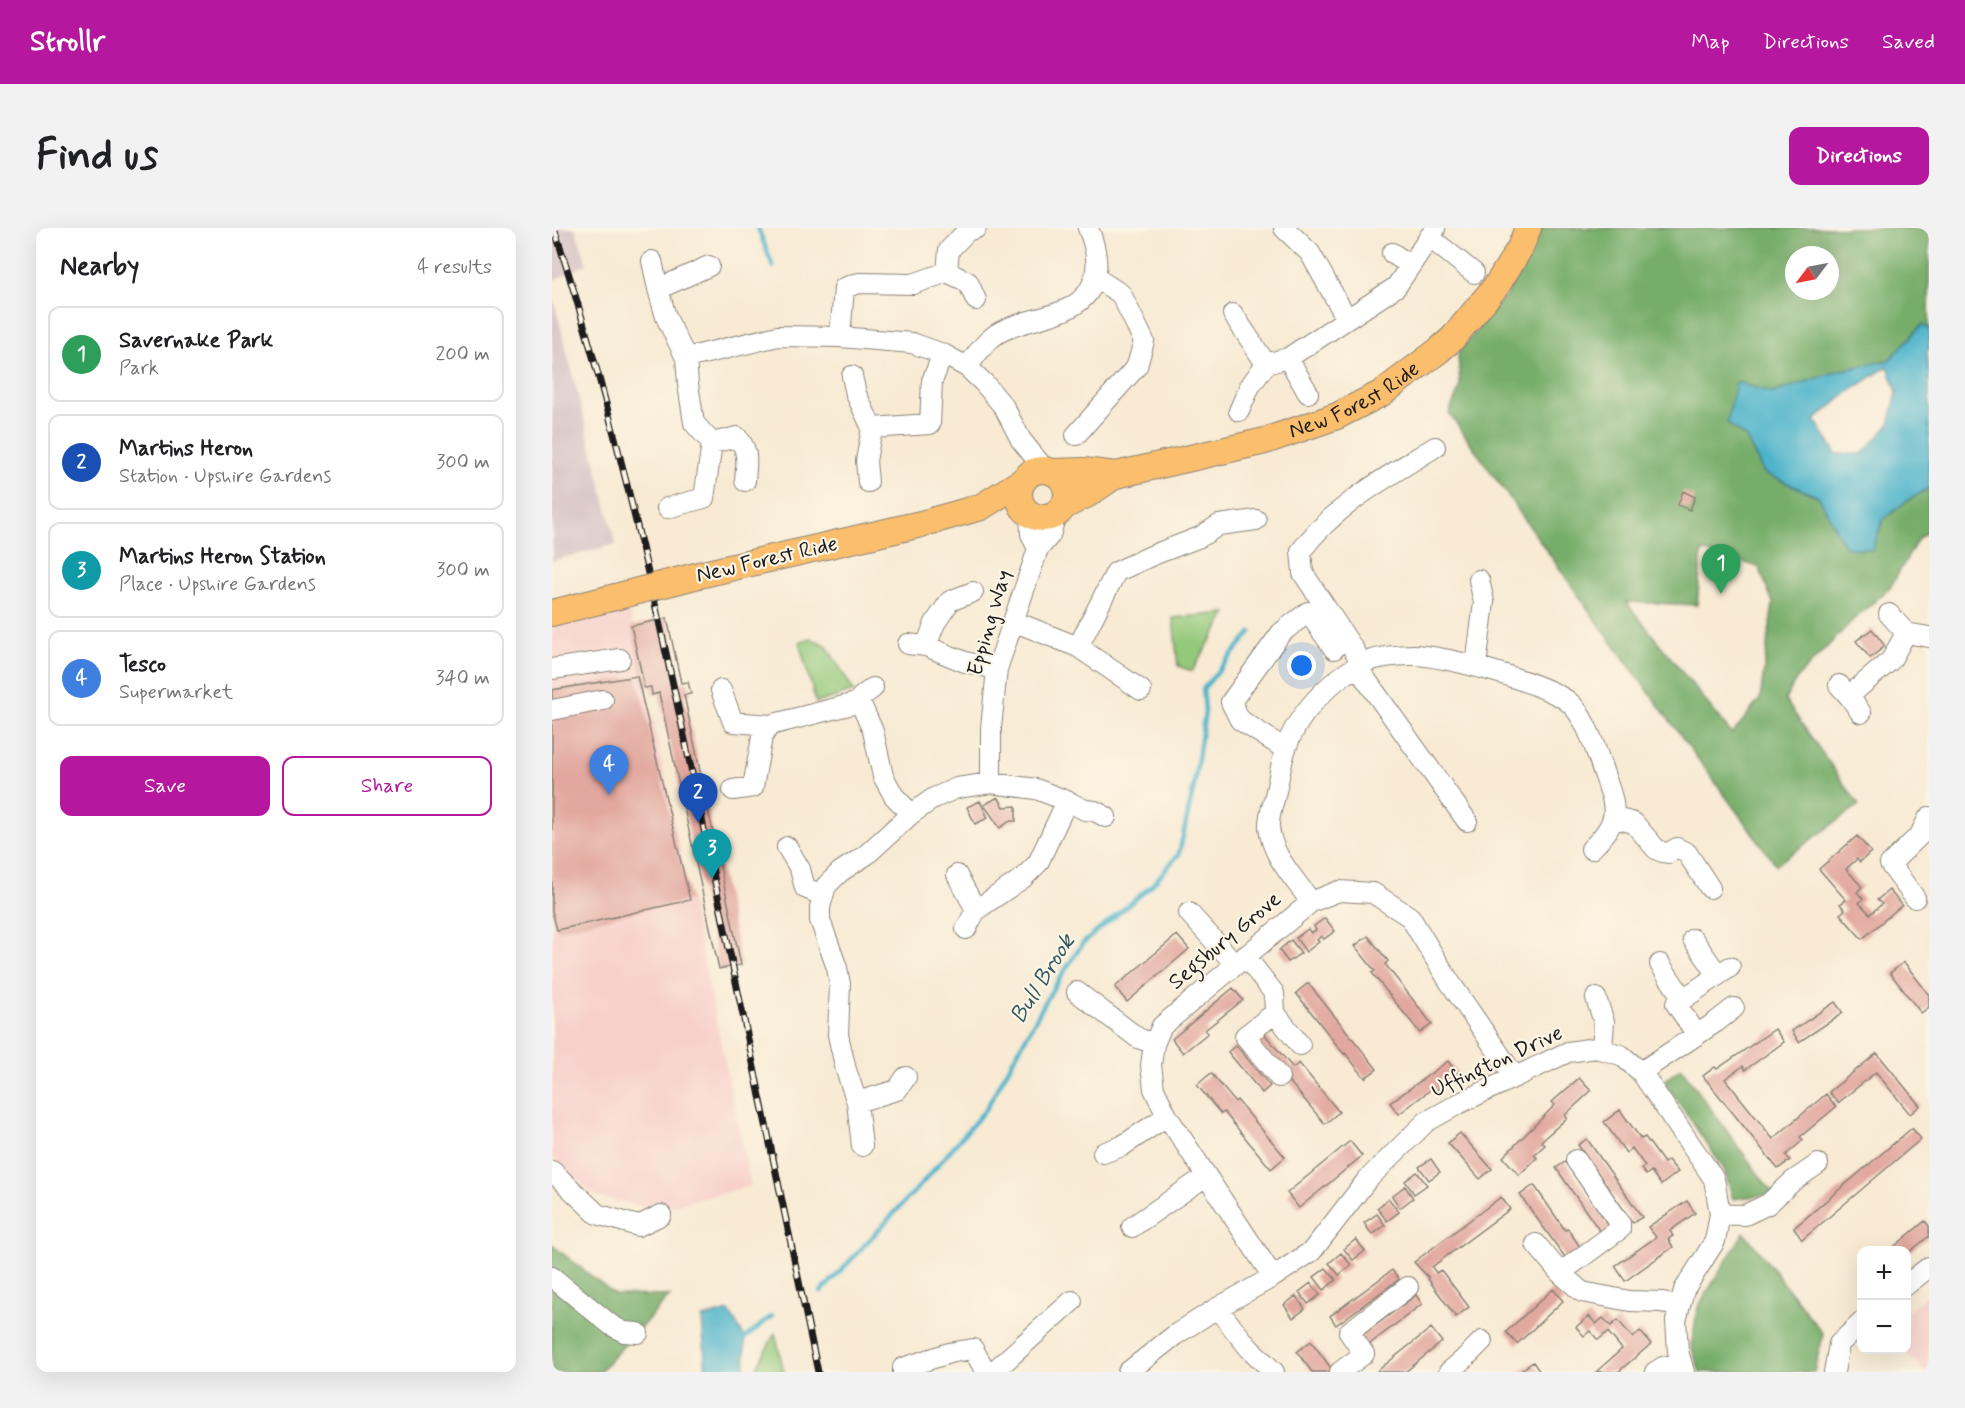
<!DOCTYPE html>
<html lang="en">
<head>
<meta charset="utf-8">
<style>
  :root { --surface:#fff; --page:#f2f2f2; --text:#202124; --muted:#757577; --line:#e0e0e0; --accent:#b5179e }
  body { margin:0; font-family:Mynerve,sans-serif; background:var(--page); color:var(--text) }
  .controls { position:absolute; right:18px; bottom:18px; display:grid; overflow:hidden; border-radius:12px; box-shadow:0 6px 24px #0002 }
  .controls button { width:54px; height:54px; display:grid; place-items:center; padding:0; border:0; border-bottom:2px solid var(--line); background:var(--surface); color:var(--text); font:30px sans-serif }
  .compass { position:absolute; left:1233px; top:18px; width:54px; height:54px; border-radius:50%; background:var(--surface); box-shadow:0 6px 24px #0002; rotate:238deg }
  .you { position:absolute; left:750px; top:438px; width:21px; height:21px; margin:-15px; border:4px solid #fff; border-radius:50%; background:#1a73e8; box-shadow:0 0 0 9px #1a73e833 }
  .badge { display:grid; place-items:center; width:39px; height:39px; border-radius:50%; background:var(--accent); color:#fff; font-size:20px; font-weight:700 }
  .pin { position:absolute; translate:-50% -50px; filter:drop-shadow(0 2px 3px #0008) }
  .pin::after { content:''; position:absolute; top:32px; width:21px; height:18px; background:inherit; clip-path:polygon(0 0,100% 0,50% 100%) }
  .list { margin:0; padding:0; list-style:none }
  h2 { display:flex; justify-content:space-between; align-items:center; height:78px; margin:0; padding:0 24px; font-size:26px }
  h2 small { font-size:20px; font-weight:400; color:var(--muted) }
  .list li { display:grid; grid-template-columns:39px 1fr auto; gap:18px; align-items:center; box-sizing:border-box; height:96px; margin:0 12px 12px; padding:0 12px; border:2px solid var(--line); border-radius:12px }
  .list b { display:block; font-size:22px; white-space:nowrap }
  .list p { margin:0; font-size:20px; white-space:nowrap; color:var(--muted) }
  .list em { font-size:20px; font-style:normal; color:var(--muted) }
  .actions { display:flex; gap:12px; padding:18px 24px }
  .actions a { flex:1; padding:14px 0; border:2px solid var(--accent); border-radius:12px; text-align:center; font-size:21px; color:var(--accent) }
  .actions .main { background:var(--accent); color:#fff }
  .map { position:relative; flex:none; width:1377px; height:1144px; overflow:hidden; border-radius:12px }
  header { display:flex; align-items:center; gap:36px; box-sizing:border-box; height:84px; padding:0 30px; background:var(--accent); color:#fff }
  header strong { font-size:28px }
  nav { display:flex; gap:33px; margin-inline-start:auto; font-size:21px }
  .intro { display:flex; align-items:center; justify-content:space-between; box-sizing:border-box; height:144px; padding:0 36px }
  h1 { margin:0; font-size:42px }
  .button { padding:15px 27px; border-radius:12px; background:var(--accent); color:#fff; font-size:21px; font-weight:700 }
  main { display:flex; gap:36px; padding:0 36px }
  aside { flex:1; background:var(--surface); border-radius:12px; box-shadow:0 6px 24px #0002 }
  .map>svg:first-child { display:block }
  .built { fill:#f7d0ca }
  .industrial { fill:#d2bec2 }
  .green { fill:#94c97b; stroke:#58724c; stroke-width:1.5 }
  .forest { fill:#77ad6b; stroke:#4a6444; stroke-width:1.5; fill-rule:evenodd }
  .water { fill:#4db4cb; stroke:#346874; stroke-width:1.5; fill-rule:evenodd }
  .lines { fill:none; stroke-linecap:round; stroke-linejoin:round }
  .stream { stroke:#4db4cb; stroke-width:4.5 }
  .building { fill:#e2a79e }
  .minor-casing { stroke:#8a8378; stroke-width:22 }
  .major-casing { stroke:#8a8378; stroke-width:28 }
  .minor { stroke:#fff; stroke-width:20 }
  .major { stroke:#fabe6d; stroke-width:26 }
  .rail-casing { stroke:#1c1c1c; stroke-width:7 }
  .rail { stroke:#fcf5e5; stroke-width:4.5; stroke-dasharray:14; stroke-linecap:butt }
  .major-bridge-casing { stroke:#8a8378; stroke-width:28; stroke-linecap:butt }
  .major-bridge { stroke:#fabe6d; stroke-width:26 }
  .labels { text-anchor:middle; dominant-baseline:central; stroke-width:4.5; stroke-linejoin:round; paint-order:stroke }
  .street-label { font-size:22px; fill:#1c1c1c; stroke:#fcf5e5 }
  .water-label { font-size:24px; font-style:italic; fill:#305962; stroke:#fcf5e5 }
</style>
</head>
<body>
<header>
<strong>Strollr</strong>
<nav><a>Map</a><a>Directions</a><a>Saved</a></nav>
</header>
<div class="intro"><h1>Find us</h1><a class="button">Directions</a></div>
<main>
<aside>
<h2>Nearby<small>4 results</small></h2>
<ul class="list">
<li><span class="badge" style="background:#2e9e5b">1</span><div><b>Savernake Park</b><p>Park</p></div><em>200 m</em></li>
<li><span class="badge" style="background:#1a4fb4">2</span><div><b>Martins Heron</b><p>Station · Upshire Gardens</p></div><em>300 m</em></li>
<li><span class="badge" style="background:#0f9aa8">3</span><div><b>Martins Heron Station</b><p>Place · Upshire Gardens</p></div><em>300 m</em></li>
<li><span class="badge" style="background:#3f7fe0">4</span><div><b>Tesco</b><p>Supermarket</p></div><em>340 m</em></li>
</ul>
<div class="actions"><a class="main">Save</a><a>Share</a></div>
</aside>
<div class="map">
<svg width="1377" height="1144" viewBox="0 0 1377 1144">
  <rect width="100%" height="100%" fill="#fcf5e5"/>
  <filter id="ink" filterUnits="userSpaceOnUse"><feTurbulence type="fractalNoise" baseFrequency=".0167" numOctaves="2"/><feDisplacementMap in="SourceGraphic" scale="12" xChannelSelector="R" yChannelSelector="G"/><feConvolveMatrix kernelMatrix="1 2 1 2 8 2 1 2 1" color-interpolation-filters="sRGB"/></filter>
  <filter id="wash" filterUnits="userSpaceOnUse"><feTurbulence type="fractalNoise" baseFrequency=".008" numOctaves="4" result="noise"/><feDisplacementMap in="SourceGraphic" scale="24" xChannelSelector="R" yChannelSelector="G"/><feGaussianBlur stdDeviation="1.35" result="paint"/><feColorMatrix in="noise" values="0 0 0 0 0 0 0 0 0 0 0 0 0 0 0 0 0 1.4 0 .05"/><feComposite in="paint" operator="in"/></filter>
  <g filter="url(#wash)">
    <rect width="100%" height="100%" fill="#f8ead3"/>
    <path class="built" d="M78,383l121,575 -94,23 -60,-12 -45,-40v-532z
      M1377,1065v79h-2l-25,-22h4l1,-38z"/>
    <path class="industrial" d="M0,0h23l12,36 -35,17z
      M0,65l64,251 -64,17z"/>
    <path class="green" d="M675,385l-35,58 -14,-5 -5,-48z
      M258,410l16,7 28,46 -38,12 -17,-61z
      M223,1105l9,39h-30z"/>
    <path class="forest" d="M989,0h388v101l-7,-4 -33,35 -51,11 -65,22 -37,-11 10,56 18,35 55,24 27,50 26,3 11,-30 21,-17 25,-15v43l-11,8 -28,49 -37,32 -56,58 -12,22 74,105 -83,60 -173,-235 -154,-217 11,-26 -2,-34 49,-59zM1242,27h36v36h-36zM1150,323l57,16 14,36 -13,96 -28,35 -106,-132 71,3z
      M1129,840l92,126 -40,5 -9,-30 -60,-88z
      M1192,1004l79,102 -9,38h-114l-9,-26 7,-39z
      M0,1017l63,50 55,1 -71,76h-47z"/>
    <path class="water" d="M1370,97l7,4v19l-2,4 2,26v110l-25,15 -21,17 -11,30 -27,-3 -26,-50 -55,-24 -18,-35 -19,-15 9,-41 37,11 65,-22 51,-11zM1336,138l9,26 -8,33 -27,29h-26l-21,-34 35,-29z
      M177,1083l16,27v30l-2,4h-37l-4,-54z"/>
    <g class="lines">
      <path class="stream" d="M206,0l15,39
        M269,1064l103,-111 62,-72 66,-119 31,-47 67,-56 29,-33 15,-68 11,-75 -2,-22 48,-57
        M188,1111l5,-1 27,-22"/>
    </g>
    <g id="blocks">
      <path class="building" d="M1131,263l12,6 -5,13 -12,-5z
        M115,390l14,65 7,-1 3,12 -7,1 57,270 -22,4 -60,-276 -7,2 -1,-8 -7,1 -3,-17 -10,-45z
        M1320,401l13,17 -15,12 -14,-17z
        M85,448l53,224 -133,30 -5,-19v-221z
        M446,569l6,10 12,-1v15h-6l-10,7 -16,-23z
        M428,573l8,17 -13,6 -8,-17z
        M1305,608l14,16 -11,10 -3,-3 -11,10 16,18 -5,5 6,7 -4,4 11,11 12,-10 -5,-4 12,-10 13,15 -40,34 -22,-25 5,-4 -5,-6 6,-4 -27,-31z
        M773,690l10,13 -11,8 -3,-3 -4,4 2,2 -13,10 -10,-14 12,-9 3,4 5,-3 -2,-4z
        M625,707l12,14 -62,53 -12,-15z
        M816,708l20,25 -3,3 47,60 -12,9 -48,-60 3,-2 -20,-25z
        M739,712l10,13 -13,9 -9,-12z
        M1352,734l25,33v12l-8,6 -31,-40z
        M756,755l69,86 -12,9 -20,-25 -1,1 -48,-61z
        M681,760l10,12 -38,30 3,3 -25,20 -11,-14z
        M1283,774l8,11 -44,29 -7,-11z
        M1223,801l9,13 -39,28 -2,-4 -18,13 48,60 53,-45 10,13 -36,30 3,3 -17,15 4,5 -12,9 -75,-93 12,-9 2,2z
        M709,802l32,38 6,-5 40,49 -14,12 -73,-87z
        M684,817l34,41 -8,7 -34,-41z
        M1325,825l43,53 -10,8 -34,-42 -38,31 -9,-11z
        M896,833l10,13 -21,16 -3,-3 -35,27 -9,-11z
        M659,845l24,29 2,-2 48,57 -14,12 -47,-57 -3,2 -24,-29z
        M1027,850l12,13 -26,24 2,3 -26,23 4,4 -11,10 3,3 -18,17 -16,-18 52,-52 -3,-3z
        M1068,882l21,29 4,-2 19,26 4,-3 10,12 -17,13 -10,-14 -5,4 -5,-6 4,-3 -13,-18 -6,5 -22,-31z
        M1360,900l9,11 -119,101 -8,-12z
        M908,905l32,36 -12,10 -32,-36z
        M1035,911l55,78 -9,6 -55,-78z
        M798,913l12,15 -63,52 -12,-15z
        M879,931l9,13 -11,8 -10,-13z
        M1013,934l47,68 -9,6 -47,-68z
        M865,944l10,13 -13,9 -9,-13z
        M982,957l31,45 3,-1 14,21 -15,10 -47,-65z
        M853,958l8,12 -13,10 -8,-12z
        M949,969l9,12 -78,58 4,6 5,-3 28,37 -13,10 -28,-38 1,-1 -15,-16z
        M837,971l10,13 -12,9 -10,-13z
        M1135,973l8,12 -25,18 3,5 -5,3 5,8 -48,34 -10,-15 41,-29 -8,-10z
        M825,986l8,11 -13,10 -8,-12z
        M1373,993l4,5v10l-23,19v-5h-16z
        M804,1011l9,12 -12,9 -9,-11z
        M789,1025l10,12 -12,10 -10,-12z
        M774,1040l10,12 -12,10 -10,-13z
        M840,1042l7,9 -63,46 -6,-9z
        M759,1055l9,12 -12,9 -9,-12z
        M1001,1061l10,12 -46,43 -11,-12z
        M864,1067l6,9 -55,42 -7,-9z
        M744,1068l9,13 -12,9 -9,-13z
        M1037,1088l7,8 7,-6 8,8 7,-6 15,18 7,-7 11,13 -33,28h-22l26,-23 -14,-17 -10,8 -8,-9 -6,5 -8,-9z
        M879,1100l11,14 -37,30h-29z
        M759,1113l23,31h-22l-15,-20z
        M981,1134l7,10h-21z"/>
    </g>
  </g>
  <g filter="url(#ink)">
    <use href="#blocks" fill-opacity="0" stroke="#8a8378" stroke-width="1.5"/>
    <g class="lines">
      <g class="minor-casing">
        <path id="minor" d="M732,0l26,25 37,66
          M877,9l45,36
          M840,25l18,12
          M100,33l6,28
          M157,38l-51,23 8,28 20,41 2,26 6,39 18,20
          M395,44l2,-22 18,-19 9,-3
          M681,86l33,50 22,-6 108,-71 39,-58
          M288,109l4,-49 15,-5 54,1 34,-12 21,10 8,18
          M134,130l92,-22 62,1 72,6 31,11 24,13 17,16 20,24 17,33 25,31
          M736,130l20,35
          M415,139c10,-13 20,-29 35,-36 21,-11 46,-12 67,-23 33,-17 32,-49 19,-80
          M300,148l4,18 16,34 -6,33 2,21
          M687,183l11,-25 16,-22
          M320,200l58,-4 2,-43 11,-27
          M524,207l61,-69 7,-25 -23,-47 -25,-16
          M115,280l37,-10 8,-55 25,-6c13,14 9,27 8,44
          M478,286l1,20 7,15
          M1337,386l17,19 23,4
          M461,393l65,26 38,-75 37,-17 47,-18 19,-12 37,-5
          M356,416l18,2 39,16 32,7
          M374,418l9,-23 15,-22 23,-9
          M526,419l63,43
          M811,436l-60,-91 -2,-22c34,-46 86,-74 134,-104
          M924,438l8,-64 -5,-22
          M805,439l110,154
          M0,441l68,-10
          M1287,457l10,11 12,17
          M169,462l12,32 37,3 -8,12 -9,50 -20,3
          M1297,468l42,-36 15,-27
          M308,474l13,29 10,45 11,20 17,18
          M0,482l51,-10
          M218,497l90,-23 1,-5 12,-9
          M733,521l-45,-29 -9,-18 50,-69 27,-21 26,37
          M439,555v-55l6,-59 41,-120 12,-14 6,-21
          M1063,590l19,5 22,26 6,3 6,1 9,-5 10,5 23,35
          M235,619l13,22 5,19 17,7
          M405,647l19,35
          M1363,670l-25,-34 30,-29 9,-18
          M759,674c-16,-23 -40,-47 -42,-75 -1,-11 5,-25 7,-36 3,-13 5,-27 9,-40 11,-36 47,-74 81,-89 12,-5 32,-7 45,-7 30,-1 138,29 159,48 15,13 26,46 32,65 14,40 21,50 -11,81
          M637,685l46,51
          M414,701l10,-19 47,-32 15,-15 29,-62
          M1141,711l25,36
          M693,728l29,37 1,20
          M1108,736l23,35
          M525,764l61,46 16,6
          M1044,770l8,24 -2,27
          M1145,807l-21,-31 54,-37
          M1089,844l75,-50 18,-14
          M727,849l-34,-41 30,-23 25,32
          M305,874l40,-12 9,-13
          M310,918l-5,-44 -11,-32 -8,-35 2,-51 -3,-16 -17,-48v-13l6,-21 14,-14 26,-17 45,-41 23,-16 23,-10 34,-5 45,6 31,12 18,9 10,1 11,6
          M551,925l19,-7 45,-30
          M0,943l45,43 41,12 23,-11
          M1168,986l25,1 23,-11 25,-23 25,-17
          M580,999l74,-51
          M984,1016l24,29 22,19 48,9 33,1 15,6
          M1008,1045l60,-44v-6l-44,-63
          M0,1049l59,48 13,7 14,1
          M721,1049l-106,-161 -13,-27 -3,-24 3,-21 8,-18 149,-124 28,-11 34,2 37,24 39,64 66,96
          M1354,1057l23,-18
          M665,1080l32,40 25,24
          M351,1144v-4l46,-15 24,-4 13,23
          M441,1144l79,-71
          M576,1144l47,-37 42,-27 56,-31 39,-26 55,-71 59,-58 34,-19 108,-51 28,-4 25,7 20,17 73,107 6,35 -5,27 -31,49 -8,31 2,30 6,21
          M788,1144l24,-18 -15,-22 59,-45
          M897,1144l13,-11 20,-20
          M1103,1144l8,-5 18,-4
          M1282,1144l5,-28 23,-22"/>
      </g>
      <g class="major-casing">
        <g id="major">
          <circle cx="491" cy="266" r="24"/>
          <path d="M500,244l32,-1 32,4"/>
          <path id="s1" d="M512,278l24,-12 28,-19 149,-34 72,-25 45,-23 56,-42 14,-12 45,-54 23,-37 8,-20"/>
          <path d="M147,347l222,-51 60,-17 43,-27"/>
          <path d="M0,385l63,-16"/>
        </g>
      </g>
      <use href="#minor" class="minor"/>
      <use href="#major" class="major"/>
      <g class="rail-casing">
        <path id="rail" d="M2,0c62,189 104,384 145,578 40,189 79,377 119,566"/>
      </g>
      <use href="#rail" class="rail"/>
      <g class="major-bridge-casing">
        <path id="major-bridge" d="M63,369l84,-22"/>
      </g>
      <use href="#major-bridge" class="major-bridge"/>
    </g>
  </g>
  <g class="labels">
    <g class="street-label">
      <text stroke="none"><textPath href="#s1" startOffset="312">New Forest Ride</textPath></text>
      <text transform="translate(215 332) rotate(-13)">New Forest Ride</text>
      <text transform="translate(438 395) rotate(-74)">Epping Way</text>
      <text transform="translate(673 713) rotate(-40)">Segsbury Grove</text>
      <text transform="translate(945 834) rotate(-25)">Uffington Drive</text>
    </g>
    <g class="water-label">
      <text transform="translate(491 751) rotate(-58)">Bull Brook</text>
    </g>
  </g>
</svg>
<div class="controls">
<button>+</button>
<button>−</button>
</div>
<svg class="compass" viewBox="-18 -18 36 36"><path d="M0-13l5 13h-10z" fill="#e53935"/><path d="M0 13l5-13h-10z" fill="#757577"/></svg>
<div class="you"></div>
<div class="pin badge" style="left:1169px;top:366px;background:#2e9e5b">1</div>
<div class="pin badge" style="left:146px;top:595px;background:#1a4fb4">2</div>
<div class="pin badge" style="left:160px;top:651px;background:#0f9aa8">3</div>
<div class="pin badge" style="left:57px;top:567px;background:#3f7fe0">4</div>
</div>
</main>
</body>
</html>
